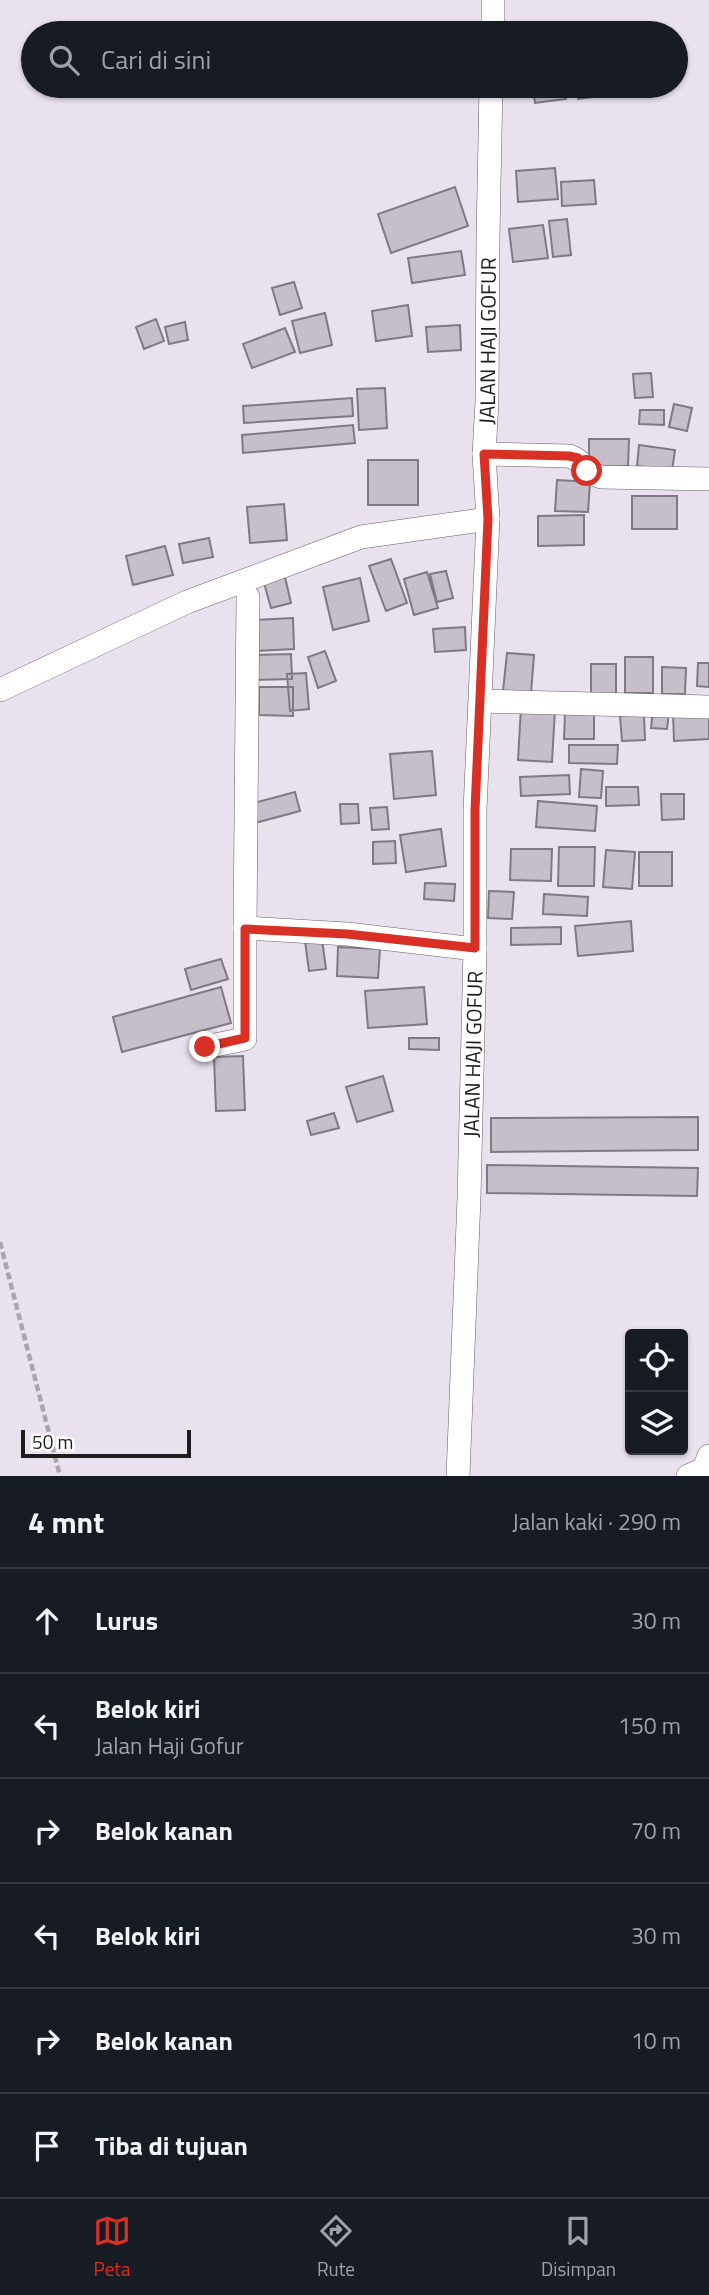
<!DOCTYPE html>
<html lang="id">
<head>
<meta charset="utf-8">
<style>
  :root { --surface:#171b24; --page:#20242c; --text:#f1f3f6; --muted:#9ea1a6; --line:#363941; --accent:#d93025 }
  body { margin:0; font-family:"Titillium Web",sans-serif; background:var(--page); color:var(--text) }
  .controls { position:absolute; right:21px; bottom:21px; display:grid; overflow:hidden; border-radius:7px; box-shadow:0 2px 5px #0004 }
  .controls button { width:63px; height:63px; display:grid; place-items:center; padding:0; border:0; border-bottom:2px solid var(--line); background:var(--surface); color:var(--text); font:35px sans-serif }
  .scale { position:absolute; left:21px; bottom:18px; width:170px; box-sizing:border-box; padding-left:7px; border:4px solid #1e1b1f; border-top:0; font-size:19px; line-height:24px; white-space:nowrap; color:#1e1b1f; -webkit-text-stroke:5px #fff; paint-order:stroke }
  .stop { position:absolute; width:21px; height:21px; margin:-16px; border:5px solid #d93025; border-radius:50%; background:#fff }
  .stop.end { background:#d93025; border-color:#fff; box-shadow:0 2px 7px #0008 }
  .list { margin:0; padding:0; list-style:none }
  h2 { display:flex; justify-content:space-between; align-items:center; height:91px; margin:0; padding:0 28px; font-size:30px }
  h2 small { font-size:23px; font-weight:400; color:var(--muted) }
  .list li { display:grid; grid-template-columns:46px 1fr auto; gap:21px; align-items:center; box-sizing:border-box; height:105px; padding:0 28px; border-top:2px solid var(--line) }
  .list b { display:block; font-size:26px; white-space:nowrap }
  .list p { margin:0; font-size:23px; white-space:nowrap; color:var(--muted) }
  .list em { font-size:23px; font-style:normal; color:var(--muted) }
  .icon { flex:none; width:38px; height:38px; fill:none; stroke:currentColor; stroke-width:2; stroke-linecap:round; stroke-linejoin:round }
  .map { position:relative; flex:none; width:709px; height:1476px; overflow:hidden }
  .search { position:absolute; background:var(--surface); box-shadow:0 2px 5px #0004; left:21px; right:21px; top:21px; height:77px; display:flex; align-items:center; gap:18px; box-sizing:border-box; padding:0 24px; border-radius:38px; color:var(--muted); font-size:26px }
  .sheet { height:721px; background:var(--surface) }
  nav { display:flex; justify-content:space-around; align-items:center; box-sizing:border-box; height:98px; border-top:2px solid var(--line); background:var(--surface); font-size:19px; color:var(--muted) }
  nav a { display:grid; justify-items:center; gap:4px }
  nav .on { color:var(--accent) }
  .map>svg:first-child { display:block }
  .building { fill:#c6bfca; stroke:#7f7984; stroke-width:2 }
  .lines { fill:none; stroke-linecap:round; stroke-linejoin:round }
  .minor-casing { stroke:#645e68; stroke-width:24 }
  .path { stroke:#aaa4ad; stroke-width:4.5; stroke-dasharray:7 3.5; stroke-linecap:butt }
  .minor { stroke:#fff; stroke-width:23 }
  .route { stroke:#d93025; stroke-width:9 }
  .labels { text-anchor:middle; dominant-baseline:central; stroke-width:5; stroke-linejoin:round; paint-order:stroke }
  .street-label { font-size:21px; fill:#1e1b1f; stroke:#fff }
</style>
</head>
<body>
<div class="map">
<svg width="709" height="1476" viewBox="0 0 709 1476">
  <rect width="100%" height="100%" fill="#e9e2ee"/>
  <path class="building" d="M532,86h32l2,13 -31,4z
    M577,86h16l1,11 -16,2z
    M555,168l3,31 -40,3 -2,-31z
    M594,180l2,24 -34,2 -1,-24z
    M455,187l13,39 -77,27 -13,-39z
    M567,219l4,36 -18,2 -4,-36z
    M543,225l5,33 -35,4 -4,-33z
    M461,251l4,24 -53,8 -4,-25z
    M294,282l8,26 -22,7 -8,-27z
    M408,305l4,31 -36,5 -4,-30z
    M325,313l7,32 -32,8 -8,-32z
    M156,319l8,22 -20,8 -8,-22z
    M185,322l3,18 -19,4 -4,-17z
    M460,325l1,25 -33,2 -2,-25z
    M285,328l10,24 -43,16 -9,-24z
    M651,373l2,24 -18,1 -2,-24z
    M385,388l2,40 -28,2 -2,-41z
    M352,398l1,18 -109,7 -1,-17z
    M674,404l18,4 -5,23 -18,-4z
    M640,410h24v15l-25,-1z
    M353,425l2,18 -112,10 -1,-18z
    M589,439h40l-1,27h-39z
    M639,445l36,5 -3,21 -35,-5z
    M368,460h50v45h-50z
    M557,480l33,2 -2,30 -33,-1z
    M632,496h45v33h-45z
    M284,504l3,36 -37,3 -3,-36z
    M584,515v30l-46,1v-30z
    M209,538l4,19 -30,6 -4,-19z
    M165,546l8,29 -40,10 -7,-29z
    M391,559l16,44 -21,8 -17,-45z
    M446,571l7,27 -16,4 -7,-28z
    M427,572l11,36 -24,7 -10,-36z
    M285,577l6,26 -20,5 -7,-25z
    M360,578l9,43 -36,9 -10,-43z
    M293,618l1,31 -39,2 -2,-31z
    M465,627l1,23 -31,2 -2,-23z
    M325,651l11,30 -18,7 -10,-31z
    M507,653l27,2 -3,38 -28,-2z
    M291,654l1,25 -38,1 -1,-25z
    M625,657h28v36h-28z
    M698,663h11v24l-12,-1z
    M591,664h25v30h-25z
    M662,667l24,1 -1,26h-23z
    M306,673l3,36 -19,2 -3,-37z
    M259,687h34v29l-34,-1z
    M521,707l34,2 -3,53 -34,-2z
    M653,708l16,3 -2,18 -16,-1z
    M565,712h29v27h-30z
    M709,712v27l-35,2 -1,-27z
    M644,715l1,25 -23,1 -2,-25z
    M569,745h49l-1,19 -48,-1z
    M432,751l4,44 -42,4 -4,-45z
    M581,769l22,2 -2,27 -22,-1z
    M569,775l1,19 -49,2 -1,-19z
    M606,787h32l1,18 -33,1z
    M295,792l5,19 -45,12 -5,-19z
    M661,794h23v25l-22,1z
    M538,801l59,5 -2,25 -59,-4z
    M340,804h18l1,19 -18,1z
    M387,807l2,22 -17,1 -2,-22z
    M441,829l5,37 -40,6 -6,-37z
    M395,841l1,22 -23,1v-22z
    M559,847h36l-1,39h-36z
    M511,849h41l-1,32 -41,-1z
    M606,850l29,2 -3,37 -29,-2z
    M639,852h33v34h-33z
    M425,883l30,1 -1,17 -30,-2z
    M489,891l25,1 -2,27 -24,-1z
    M544,894l44,3 -1,19 -44,-2z
    M631,921l2,30 -55,5 -3,-30z
    M561,927v17l-50,1v-17z
    M322,939l4,30 -17,2 -4,-30z
    M338,947l42,2 -2,29 -41,-2z
    M221,959l7,20 -37,11 -6,-21z
    M221,987l10,36 -109,29 -9,-35z
    M424,987l3,37 -59,4 -3,-37z
    M409,1038h30v12l-30,-1z
    M243,1056l2,54 -29,1 -2,-54z
    M383,1076l10,35 -36,11 -11,-35z
    M334,1113l5,15 -28,7 -4,-14z
    M698,1117v33l-207,2v-34z
    M487,1165l211,3 -1,28 -210,-3z"/>
  <g class="lines">
    <g class="minor-casing">
      <g id="minor">
        <path d="M493,33v-33"/>
        <path d="M484,454l85,2c18,6 11,15 32,21l108,2"/>
        <path d="M0,690l187,-88 174,-65 127,-18"/>
        <path d="M481,701l228,6"/>
        <path d="M245,928l3,-331"/>
        <path d="M205,1047l40,-8v-111l102,6 128,15"/>
        <path id="s1" d="M458,1476l11,-278 6,-249v-139l13,-291 -4,-65 3,-52 1,-165 3,-151"/>
        <path d="M688,1476l16,-7 5,-13"/>
      </g>
    </g>
    <path class="path" d="M0,1242l60,234"/>
    <use href="#minor" class="minor"/>
  </g>
  <g class="lines">
    <path class="route" d="M205,1047l40,-9v-109l102,5 128,14v-138l13,-291 -4,-65 85,2 9,2 9,13"/>
  </g>
  <g class="labels">
    <g class="street-label">
      <text stroke="none"><textPath href="#s1" startOffset="1136">JALAN HAJI GOFUR</textPath></text>
      <text stroke="none"><textPath href="#s1" startOffset="422">JALAN HAJI GOFUR</textPath></text>
    </g>
  </g>
</svg>
<div class="controls">
<button><svg class="icon" aria-label="locate" viewBox="0 0 24 24"><circle cx="12" cy="12" r="6"/><path d="M12 2v4M12 18v4M2 12h4M18 12h4"/></svg></button>
<button><svg class="icon" aria-label="layers" viewBox="0 0 24 24"><path d="M12 4l9 5-9 5-9-5zM3 14l9 5 9-5"/></svg></button>
</div>
<div class="scale">50 m</div>
<div class="stop" style="left:587px;top:471px"></div>
<div class="stop end" style="left:205px;top:1047px"></div>
<div class="search"><svg class="icon" aria-label="search" viewBox="0 0 24 24"><circle cx="10" cy="10" r="6"/><path d="M15 15l6 6"/></svg>Cari di sini</div>
</div>
<section class="sheet">
<h2>4 mnt<small>Jalan kaki · 290 m</small></h2>
<ul class="list">
<li><svg class="icon" aria-label="ahead" viewBox="0 0 24 24"><path d="M12 20V5M6 11l6-6 6 6"/></svg><div><b>Lurus</b></div><em>30 m</em></li>
<li><svg class="icon" aria-label="left" viewBox="0 0 24 24"><path d="M17 20v-9H6M10 6l-5 5 5 5"/></svg><div><b>Belok kiri</b><p>Jalan Haji Gofur</p></div><em>150 m</em></li>
<li><svg class="icon" aria-label="right" viewBox="0 0 24 24"><path d="M7 20v-9h11M14 6l5 5-5 5"/></svg><div><b>Belok kanan</b></div><em>70 m</em></li>
<li><svg class="icon" aria-label="left" viewBox="0 0 24 24"><path d="M17 20v-9H6M10 6l-5 5 5 5"/></svg><div><b>Belok kiri</b></div><em>30 m</em></li>
<li><svg class="icon" aria-label="right" viewBox="0 0 24 24"><path d="M7 20v-9h11M14 6l5 5-5 5"/></svg><div><b>Belok kanan</b></div><em>10 m</em></li>
<li><svg class="icon" aria-label="arrive" viewBox="0 0 24 24"><path d="M6 21V4h12l-3 4 3 4H6"/></svg><div><b>Tiba di tujuan</b></div></li>
</ul>
</section>
<nav>
<a class="on"><svg class="icon" aria-label="map" viewBox="0 0 24 24"><path d="M3 6l6-2 6 2 6-2v14l-6 2-6-2-6 2zM9 4v14M15 6v14"/></svg>Peta</a>
<a><svg class="icon" aria-label="directions" viewBox="0 0 24 24"><path d="M12 3l9 9-9 9-9-9zM9 14v-3h6M13 9l2 2-2 2"/></svg>Rute</a>
<a><svg class="icon" aria-label="saved" viewBox="0 0 24 24"><path d="M7 4h10v16l-5-4-5 4z"/></svg>Disimpan</a>
</nav>
</body>
</html>
